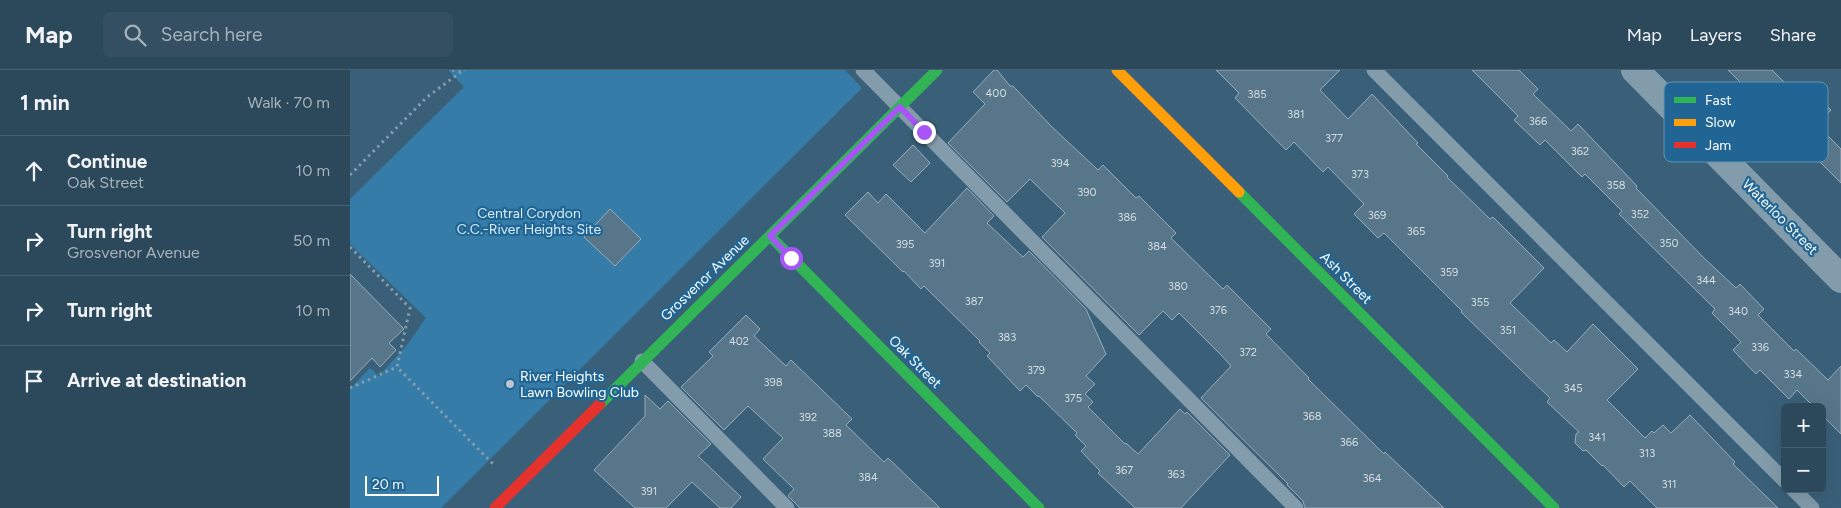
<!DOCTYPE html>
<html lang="en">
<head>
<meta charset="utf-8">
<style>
  :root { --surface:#2c485b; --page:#344f61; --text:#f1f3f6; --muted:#a6b2bb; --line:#486071 }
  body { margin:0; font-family:Figtree,sans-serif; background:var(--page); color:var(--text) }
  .controls { position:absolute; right:15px; bottom:15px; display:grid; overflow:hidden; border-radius:8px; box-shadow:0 5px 20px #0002 }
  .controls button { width:45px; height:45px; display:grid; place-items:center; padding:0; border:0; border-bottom:1px solid var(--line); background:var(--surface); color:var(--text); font:25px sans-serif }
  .scale { position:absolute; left:15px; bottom:12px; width:74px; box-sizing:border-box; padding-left:5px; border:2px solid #fff; border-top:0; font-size:14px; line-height:18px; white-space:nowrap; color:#fff; -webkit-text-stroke:4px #206593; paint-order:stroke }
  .stop { position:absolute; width:15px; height:15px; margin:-11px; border:4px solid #a855f7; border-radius:50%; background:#fff }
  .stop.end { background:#a855f7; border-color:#fff; box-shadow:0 1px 5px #0008 }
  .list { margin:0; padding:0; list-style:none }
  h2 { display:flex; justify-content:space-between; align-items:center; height:65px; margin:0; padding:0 20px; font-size:21px }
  h2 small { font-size:16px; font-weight:400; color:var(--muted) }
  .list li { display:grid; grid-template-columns:32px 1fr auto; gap:15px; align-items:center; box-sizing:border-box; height:70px; padding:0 20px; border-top:1px solid var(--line) }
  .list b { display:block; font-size:19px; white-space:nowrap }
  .list p { margin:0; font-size:16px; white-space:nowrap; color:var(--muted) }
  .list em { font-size:16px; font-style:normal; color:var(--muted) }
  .icon { flex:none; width:28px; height:28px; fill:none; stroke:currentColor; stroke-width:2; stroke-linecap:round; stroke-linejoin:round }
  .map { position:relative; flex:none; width:1491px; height:438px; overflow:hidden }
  header { display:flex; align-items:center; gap:30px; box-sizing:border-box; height:70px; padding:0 25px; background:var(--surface); border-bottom:1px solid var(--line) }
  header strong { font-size:24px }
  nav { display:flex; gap:28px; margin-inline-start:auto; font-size:18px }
  .search { width:350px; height:45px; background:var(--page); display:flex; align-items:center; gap:12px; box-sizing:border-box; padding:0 18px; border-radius:8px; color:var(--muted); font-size:19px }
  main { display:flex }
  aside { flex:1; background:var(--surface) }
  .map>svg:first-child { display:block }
  .green { fill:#357ca9 }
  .building { fill:#58768a; stroke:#97acba }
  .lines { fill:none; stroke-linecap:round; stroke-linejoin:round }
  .path { stroke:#839cac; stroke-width:3; stroke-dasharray:2.5 4; stroke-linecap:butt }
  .lane { stroke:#839cac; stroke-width:15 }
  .street { stroke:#839cac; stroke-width:28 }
  .fast { stroke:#30b455; stroke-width:11 }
  .slow { stroke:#ff9f0a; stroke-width:11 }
  .jam { stroke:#e5322d; stroke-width:11 }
  .route { stroke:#a855f7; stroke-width:6 }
  .poi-dot { fill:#bac7d0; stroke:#206593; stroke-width:2 }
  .labels { text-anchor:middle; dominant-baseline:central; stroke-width:4.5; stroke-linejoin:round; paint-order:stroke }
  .number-label { font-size:11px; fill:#d5dde2 }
  .park-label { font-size:14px; fill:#d8edfa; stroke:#206593 }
  .street-label { font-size:14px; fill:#fff; stroke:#206593 }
  .poi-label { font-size:14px; fill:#fff; stroke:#206593; text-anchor:start }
  .key { fill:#206593; stroke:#6393b3; stroke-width:1 }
  .key-label { font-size:14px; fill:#fff }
</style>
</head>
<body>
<header>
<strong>Map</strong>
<div class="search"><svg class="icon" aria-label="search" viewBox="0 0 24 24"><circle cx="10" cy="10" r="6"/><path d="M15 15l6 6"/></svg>Search here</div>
<nav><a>Map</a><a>Layers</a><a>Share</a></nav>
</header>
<main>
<aside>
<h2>1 min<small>Walk · 70 m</small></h2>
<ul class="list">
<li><svg class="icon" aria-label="ahead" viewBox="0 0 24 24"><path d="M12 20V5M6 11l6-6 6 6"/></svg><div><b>Continue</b><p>Oak Street</p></div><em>10 m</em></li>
<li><svg class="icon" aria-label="right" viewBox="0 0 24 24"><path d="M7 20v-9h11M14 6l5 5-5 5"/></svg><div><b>Turn right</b><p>Grosvenor Avenue</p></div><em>50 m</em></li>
<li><svg class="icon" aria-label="right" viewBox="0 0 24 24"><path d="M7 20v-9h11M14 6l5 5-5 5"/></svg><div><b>Turn right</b></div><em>10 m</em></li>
<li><svg class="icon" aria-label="arrive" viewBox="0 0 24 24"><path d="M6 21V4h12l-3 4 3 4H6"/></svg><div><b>Arrive at destination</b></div></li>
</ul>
</aside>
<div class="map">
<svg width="1491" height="438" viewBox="0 0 1491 438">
  <rect width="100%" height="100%" fill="#3a6079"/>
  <path class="green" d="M98,0h397l17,18 -421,420h-91v-119l20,-21 9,8 28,-31 19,-27 -76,-74v-45l114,-112z"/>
  <path class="building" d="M644,0h3l13,16h3l39,41 46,43 5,-5 33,33 3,-2 37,37 -5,5 52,51 4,-4 44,44 -5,5 43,44 -1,1 76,75 1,-2 59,56h-139l-2,-7 -16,-16 1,-1 -87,-86 30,-32 -10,-11 -42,-42 -7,7 -9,-9 -24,24 -97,-98 23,-24 -35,-34 -23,23 -59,-59 37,-39 -12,-12z
    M866,0h124l-20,20 28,29 24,-25 46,49 -2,1 32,32 -1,1 43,42 3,-2 51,51 -34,35 41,40 3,-3 13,12 26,-28 45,45 -31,31 38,38 7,-7 2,2 9,-8 8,8 19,-18 45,47 -2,2 45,44h-121l-27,-27 -6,6 -21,-22 -1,1 -16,-16 -3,1 -8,-8 1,-9 3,-2 -32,-30 3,-4 -89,-86 1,-1 -78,-78 -6,5 -24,-24 10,-10 -36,-37 -5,5 -29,-30 -8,8 -51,-52 4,-5z
    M1122,0h47l19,19 -5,5 38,37 7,-7 59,62 -1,2 68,70 32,30 4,-4 24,25 -6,6 36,36 2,-2 32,31 13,-14v68l-19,-19v-8h-8l-17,-17 -8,9 -29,-29 -4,4 -23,-24 8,-8 -29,-29 3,-4 -96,-95 3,-3 -37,-37 -3,3 -37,-37 -5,5 -26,-25 4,-4z
    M1378,0h44l26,26 8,-9 25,23 -14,15 24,24v34z
    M563,75l17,18 -19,19 -18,-17z
    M617,118l27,28 -7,7 36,34 6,-6 57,58 20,45 -20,22 9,8 -10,10 8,8 -5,5 37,37 1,-1 12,11 42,-45 5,5 2,-2 43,43 -49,53h-46l-37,-35 2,-2 -19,-20 5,-5 -11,-11 2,-2 -38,-37 -1,1 -12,-12 -6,6 -33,-35 3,-3 -11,-11 1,-1 -56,-55 -3,3 -17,-18 -1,1 -58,-57 23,-23 10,11 8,-9 39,39z
    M260,139l31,30 -26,27 -31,-29z
    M0,204l54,55 -15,14 7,7 -16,17 -8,-9 -22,23z
    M396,245l14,14 -6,7 32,30 5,-6 61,59 -6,6 38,37 4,-4 52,50h-140l-12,-12 6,-7 -31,-30 20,-21 -35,-32 -24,24 -43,-43 32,-31 -4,-4z
    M295,325l15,14 8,-8 43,43 -13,12 43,41 -10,11h-11l-28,-26 -26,26h-31l-41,-38 51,-54z"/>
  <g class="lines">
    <path class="path" d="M102,0l9,2 4,-2
      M0,105l77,-78 34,-25
      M0,177l60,61 -13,59 96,97
      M0,318l47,-21"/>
    <path class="lane" d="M513,0l433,438
      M1024,0l411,411
      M292,291l145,147
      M1443,419l19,19"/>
    <path class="street" d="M1285,0l206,209"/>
    <path class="fast" d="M889,122l315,316
      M420,166l269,272
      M250,334l337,-334"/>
    <path class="slow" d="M767,0l122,122"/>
    <path class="jam" d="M145,438l105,-104"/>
  </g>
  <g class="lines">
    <path class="route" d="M441,188l-21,-22 130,-129 24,25"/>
  </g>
  <circle class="poi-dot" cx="160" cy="314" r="5"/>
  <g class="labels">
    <g class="number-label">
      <text x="646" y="23">400</text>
      <text x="907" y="24">385</text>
      <text x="946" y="44">381</text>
      <text x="1188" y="51">366</text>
      <text x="984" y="68">377</text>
      <text x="1230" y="81">362</text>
      <text x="710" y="93">394</text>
      <text x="1010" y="104">373</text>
      <text x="1266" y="115">358</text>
      <text x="737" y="122">390</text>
      <text x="1290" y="144">352</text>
      <text x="1027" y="145">369</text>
      <text x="777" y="147">386</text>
      <text x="1066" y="161">365</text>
      <text x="1319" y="173">350</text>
      <text x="555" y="174">395</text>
      <text x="807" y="176">384</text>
      <text x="587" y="193">391</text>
      <text x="1099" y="202">359</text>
      <text x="1356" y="210">344</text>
      <text x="828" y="216">380</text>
      <text x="624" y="231">387</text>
      <text x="1130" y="232">355</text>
      <text x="868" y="240">376</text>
      <text x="1388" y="241">340</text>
      <text x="1158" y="260">351</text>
      <text x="657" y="267">383</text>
      <text x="389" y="271">402</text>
      <text x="1410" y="277">336</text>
      <text x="898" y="282">372</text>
      <text x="686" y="300">379</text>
      <text x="1443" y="304">334</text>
      <text x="423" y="312">398</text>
      <text x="1223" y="318">345</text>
      <text x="723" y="328">375</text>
      <text x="962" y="346">368</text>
      <text x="458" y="347">392</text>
      <text x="482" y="363">388</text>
      <text x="1247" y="367">341</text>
      <text x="999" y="372">366</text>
      <text x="1297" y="383">313</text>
      <text x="774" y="400">367</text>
      <text x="826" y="404">363</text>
      <text x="518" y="407">384</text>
      <text x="1022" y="408">364</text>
      <text x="1319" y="414">311</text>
      <text x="299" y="421">391</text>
    </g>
    <g class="park-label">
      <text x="179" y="143">Central Corydon<tspan x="179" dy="16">C.C.-River Heights Site</tspan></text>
    </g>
    <g class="street-label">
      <text transform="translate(1430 147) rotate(45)">Waterloo Street</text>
      <text transform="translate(355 208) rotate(-44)">Grosvenor Avenue</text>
      <text transform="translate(996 208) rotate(45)">Ash Street</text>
      <text transform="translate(565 292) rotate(45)">Oak Street</text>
    </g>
    <g class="poi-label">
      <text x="170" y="306">River Heights<tspan x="170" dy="16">Lawn Bowling Club</tspan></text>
    </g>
  </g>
  <rect x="1314" y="12" width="164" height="80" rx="8" class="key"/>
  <rect x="1324" y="27" width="22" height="6" fill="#30b455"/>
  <rect x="1324" y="49" width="22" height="7" fill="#ff9f0a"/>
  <rect x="1324" y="72" width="22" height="6" fill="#e5322d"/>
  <g class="key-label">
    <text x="1355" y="35">Fast</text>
    <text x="1355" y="57">Slow</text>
    <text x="1355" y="80">Jam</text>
  </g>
</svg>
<div class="controls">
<button>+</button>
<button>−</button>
</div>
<div class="scale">20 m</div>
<div class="stop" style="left:441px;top:188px"></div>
<div class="stop end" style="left:574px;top:62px"></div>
</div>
</main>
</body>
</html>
